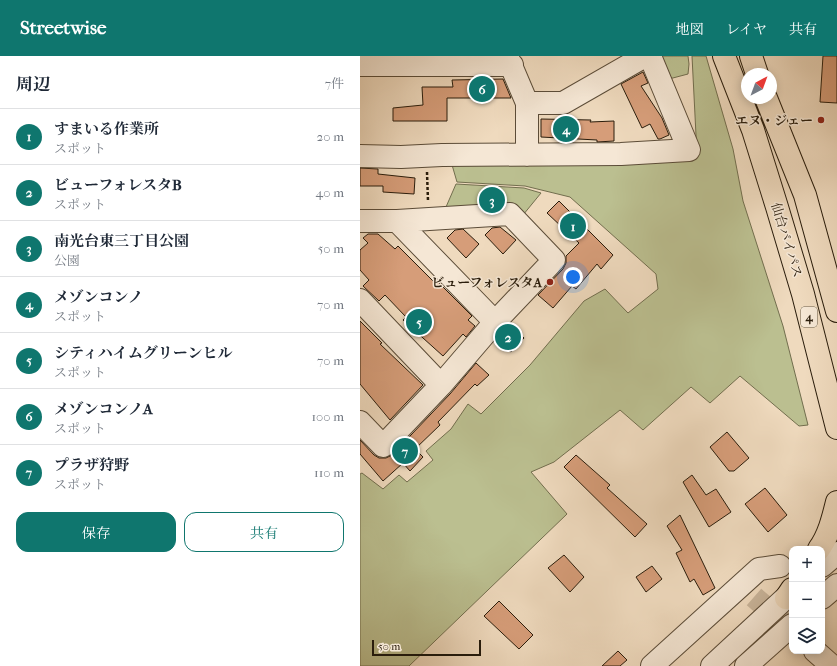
<!DOCTYPE html>
<html lang="ja">
<head>
<meta charset="utf-8">
<style>
  :root { --surface:#fff; --page:#f6f6f7; --text:#1f2937; --muted:#747a83; --line:#e0e1e3; --accent:#0f766e }
  body { margin:0; font-family:"IM FELL French Canon","Noto Serif JP",serif; background:var(--page); color:var(--text) }
  .controls { position:absolute; right:12px; bottom:12px; display:grid; overflow:hidden; border-radius:8px; box-shadow:0 2px 10px #0003 }
  .controls button { width:36px; height:36px; display:grid; place-items:center; padding:0; border:0; border-bottom:1px solid var(--line); background:var(--surface); color:var(--text); font:20px sans-serif }
  .compass { position:absolute; left:381px; top:12px; width:36px; height:36px; border-radius:50%; background:var(--surface); box-shadow:0 2px 10px #0003; rotate:41deg }
  .scale { position:absolute; left:12px; bottom:10px; width:109px; box-sizing:border-box; padding-left:4px; border:2px solid #2a1d0c; border-top:0; font-size:11px; line-height:14px; white-space:nowrap; color:#2a1d0c; -webkit-text-stroke:3px #f5e7d5; paint-order:stroke }
  .you { position:absolute; left:213px; top:221px; width:14px; height:14px; margin:-10px; border:3px solid #fff; border-radius:50%; background:#1a73e8; box-shadow:0 0 0 6px #1a73e833 }
  .badge { display:grid; place-items:center; width:26px; height:26px; border-radius:50%; background:var(--accent); color:#fff; font-size:13px; font-weight:700 }
  .pin { position:absolute; translate:-50% -50%; border:2px solid #fff; box-shadow:0 1px 4px #0006 }
  .list { margin:0; padding:0; list-style:none }
  h2 { display:flex; justify-content:space-between; align-items:center; height:52px; margin:0; padding:0 16px; font-size:17px }
  h2 small { font-size:13px; font-weight:400; color:var(--muted) }
  .list li { display:grid; grid-template-columns:26px 1fr auto; gap:12px; align-items:center; box-sizing:border-box; height:56px; padding:0 16px; border-top:1px solid var(--line) }
  .list b { display:block; font-size:15px; white-space:nowrap }
  .list p { margin:0; font-size:13px; white-space:nowrap; color:var(--muted) }
  .list em { font-size:13px; font-style:normal; color:var(--muted) }
  .actions { display:flex; gap:8px; padding:12px 16px }
  .actions a { flex:1; padding:9px 0; border:1px solid var(--accent); border-radius:12px; text-align:center; font-size:14px; color:var(--accent) }
  .actions .main { background:var(--accent); color:#fff }
  .icon { flex:none; width:22px; height:22px; fill:none; stroke:currentColor; stroke-width:2; stroke-linecap:round; stroke-linejoin:round }
  .map { position:relative; flex:none; width:477px; height:610px; overflow:hidden }
  header { display:flex; align-items:center; gap:24px; box-sizing:border-box; height:56px; padding:0 20px; background:var(--accent); color:#fff }
  header strong { font-size:19px }
  nav { display:flex; gap:22px; margin-inline-start:auto; font-size:14px }
  main { display:flex }
  aside { flex:1; background:var(--surface) }
  .map>svg:first-child { display:block }
  .green { fill:#bbbf90; stroke:#726e4e }
  .building { fill:#d69d79; stroke:#2a1d0c }
  .lines { fill:none; stroke-linecap:round; stroke-linejoin:round }
  .minor-tunnel { stroke:#c8b49a; stroke-width:22; stroke-dasharray:22 11; stroke-linecap:butt }
  .minor-casing { stroke:#5b4c38; stroke-width:24 }
  .highway-casing { stroke:#2a1d0c; stroke-width:24 }
  .path { stroke:#2a1d0c; stroke-width:2.5; stroke-dasharray:3 2; stroke-linecap:butt }
  .minor { stroke:#f5e7d5; stroke-width:22 }
  .highway { stroke:#efdabe; stroke-width:22 }
  .poi-dot { fill:#8f2418; stroke:#f5e7d5; stroke-width:1.5 }
  .labels { text-anchor:middle; dominant-baseline:central; stroke-width:3; stroke-linejoin:round; paint-order:stroke }
  .shield { fill:#f5e7d5; stroke:#675a48; stroke-width:1 }
  .shield-label { font-size:12px; font-weight:bold; fill:#2a1d0c }
  .poi-label { font-size:13px; font-weight:bold; fill:#2a1d0c; stroke:#f5e7d5; text-anchor:end }
  .street-label { font-size:13px; fill:#2a1d0c; stroke:#f5e7d5 }
</style>
</head>
<body>
<header>
<strong>Streetwise</strong>
<nav><a>地図</a><a>レイヤ</a><a>共有</a></nav>
</header>
<main>
<aside>
<h2>周辺<small>7件</small></h2>
<ul class="list">
<li><span class="badge">1</span><div><b>すまいる作業所</b><p>スポット</p></div><em>20 m</em></li>
<li><span class="badge">2</span><div><b>ビューフォレスタB</b><p>スポット</p></div><em>40 m</em></li>
<li><span class="badge">3</span><div><b>南光台東三丁目公園</b><p>公園</p></div><em>50 m</em></li>
<li><span class="badge">4</span><div><b>メゾンコンノ</b><p>スポット</p></div><em>70 m</em></li>
<li><span class="badge">5</span><div><b>シティハイムグリーンヒル</b><p>スポット</p></div><em>70 m</em></li>
<li><span class="badge">6</span><div><b>メゾンコンノA</b><p>スポット</p></div><em>100 m</em></li>
<li><span class="badge">7</span><div><b>プラザ狩野</b><p>スポット</p></div><em>110 m</em></li>
</ul>
<div class="actions"><a class="main">保存</a><a>共有</a></div>
</aside>
<div class="map">
<svg width="477" height="610" viewBox="0 0 477 610">
  <rect width="100%" height="100%" fill="#efdabe"/>
  <filter id="stains"><feTurbulence type="fractalNoise" baseFrequency=".005" numOctaves="4"/><feColorMatrix values="0 0 0 0 .2 0 0 0 0 .09 0 0 0 0 .02 0 0 0 .5 -.17"/></filter>
  <radialGradient id="worn" r=".72"><stop offset=".6" stop-color="#630" stop-opacity="0"/><stop offset="1" stop-color="#630" stop-opacity=".3"/></radialGradient>
  <path class="green" d="M301,0h27l1,8 -1,10 -19,5z
    M332,0h14l27,93 10,52 40,125 25,99 -9,1 -59,-50 -30,27 -19,-16 -48,43 -23,-20 -66,52 -23,10 36,42 -158,152h-49v-192l2,-1 21,16 16,-14 8,7 26,-22 -7,-9 25,-22 17,-25 13,10 49,-49 54,-64 21,-12 23,24 30,-24 -2,-15 -86,-77 -45,-11 -68,-4 -7,-24 247,-3z
    M96,128l68,4 17,5 -18,22 -77,-8z"/>
  <path class="building" d="M463,0h14v47l-17,-1z
    M283,16l5,11 -7,3 21,32 7,17 -9,4h-2l-8,-15 -8,4 -21,-44z
    M143,23l8,19h-64v23h-54v-13l30,-3 -1,-18h31l-1,-7z
    M181,63l50,1 -1,2 24,-1v20l-17,1v-2l-56,-3z
    M0,112l18,1v5l37,4 -1,16 -31,-2v-6h-23z
    M199,145l54,54 -12,14 -4,-5 -21,25 -4,-3 -19,22 -15,-13 25,-26 3,-6v-7l13,-13 -32,-30z
    M140,171l16,13 -13,14 -18,-19 7,-7z
    M103,173l16,15 -13,14 -19,-20 8,-8z
    M8,178h10l17,15 3,-3 38,38 2,-2 34,34 -4,4 7,6 -9,11 -3,-3 -20,22 -40,-36 3,-3 -21,-22 -6,6 -16,-15 6,-6 -9,-10v-20l8,-7 -5,-5z
    M0,265l22,22 -2,1 43,41 -33,35 -30,-36z
    M150,268l14,14 -13,14 -15,-12z
    M116,307l13,12 -12,11 -2,-2 -37,38 2,3 -25,24 8,8 -13,14 -7,-8 -20,18 -23,-27v-14l14,15 5,3h7l6,-3 58,-61z
    M367,376l22,26 -15,13h-5l-19,-24z
    M216,399l34,30 -3,3 40,36 -12,13 -71,-70z
    M332,419l14,20 10,-6 15,23 -22,15 -26,-45z
    M405,432l22,27 -19,17 -23,-28z
    M320,459l35,73 -12,7 -9,-16 -4,3 -14,-29 6,-3 -15,-24z
    M204,499l20,22 -14,15 -22,-24z
    M292,510l10,13 -16,13 -10,-15z
    M139,545l34,34 -14,14 -35,-33z
    M258,595l9,9 -7,6h-18z"/>
  <g class="lines">
    <path class="minor-tunnel" d="M394,541l38,33"/>
    <g class="minor-casing">
      <path id="minor" d="M147,0l20,47v52
        M0,9h152
        M167,47h36l82,-47
        M0,100l41,1 41,-2 179,-1 68,-4 -39,-94
        M0,165h37l113,-7 44,46 -59,62 -54,63 -58,61 -23,-24
        M37,165l98,101
        M0,244l81,85
        M462,510l15,-13
        M462,542l15,-13
        M455,595l17,15
        M292,610l107,-97 21,-3
        M352,610l80,-74
        M386,610l46,-41"/>
    </g>
    <g class="highway-casing">
      <path id="highway" d="M364,0l29,74 24,77 26,87 34,134
        M391,0l6,18
        M406,42l39,97 32,116
        M459,493c10,-14 14,-31 18,-47
        M426,542l6,-9"/>
    </g>
    <path class="path" d="M67,116l1,29"/>
    <use href="#minor" class="minor"/>
    <use href="#highway" class="highway"/>
  </g>
  <g class="poi-dot">
    <circle cx="461" cy="64" r="4"/>
    <circle cx="190" cy="226" r="4"/>
  </g>
  <g class="labels">
    <rect class="shield" x="441" y="251" width="16" height="20" rx="3"/>
    <g class="shield-label">
      <text x="449" y="261">4</text>
    </g>
    <g class="poi-label">
      <text x="453" y="64">エヌ・ジェー</text>
      <text x="182" y="226">ビューフォレスタA</text>
    </g>
    <g class="street-label">
      <text transform="translate(427 184) rotate(73)">仙台バイパス</text>
    </g>
  </g>
  <rect width="100%" height="100%" filter="url(#stains)"/>
  <rect width="100%" height="100%" fill="url(#worn)"/>
</svg>
<div class="controls">
<button>+</button>
<button>−</button>
<button><svg class="icon" aria-label="layers" viewBox="0 0 24 24"><path d="M12 4l9 5-9 5-9-5zM3 14l9 5 9-5"/></svg></button>
</div>
<svg class="compass" viewBox="-18 -18 36 36"><path d="M0-13l5 13h-10z" fill="#e53935"/><path d="M0 13l5-13h-10z" fill="#747a83"/></svg>
<div class="scale">50 m</div>
<div class="you"></div>
<div class="pin badge" style="left:213px;top:170px">1</div>
<div class="pin badge" style="left:148px;top:281px">2</div>
<div class="pin badge" style="left:132px;top:144px">3</div>
<div class="pin badge" style="left:206px;top:73px">4</div>
<div class="pin badge" style="left:59px;top:266px">5</div>
<div class="pin badge" style="left:122px;top:33px">6</div>
<div class="pin badge" style="left:45px;top:395px">7</div>
</div>
</main>
</body>
</html>
